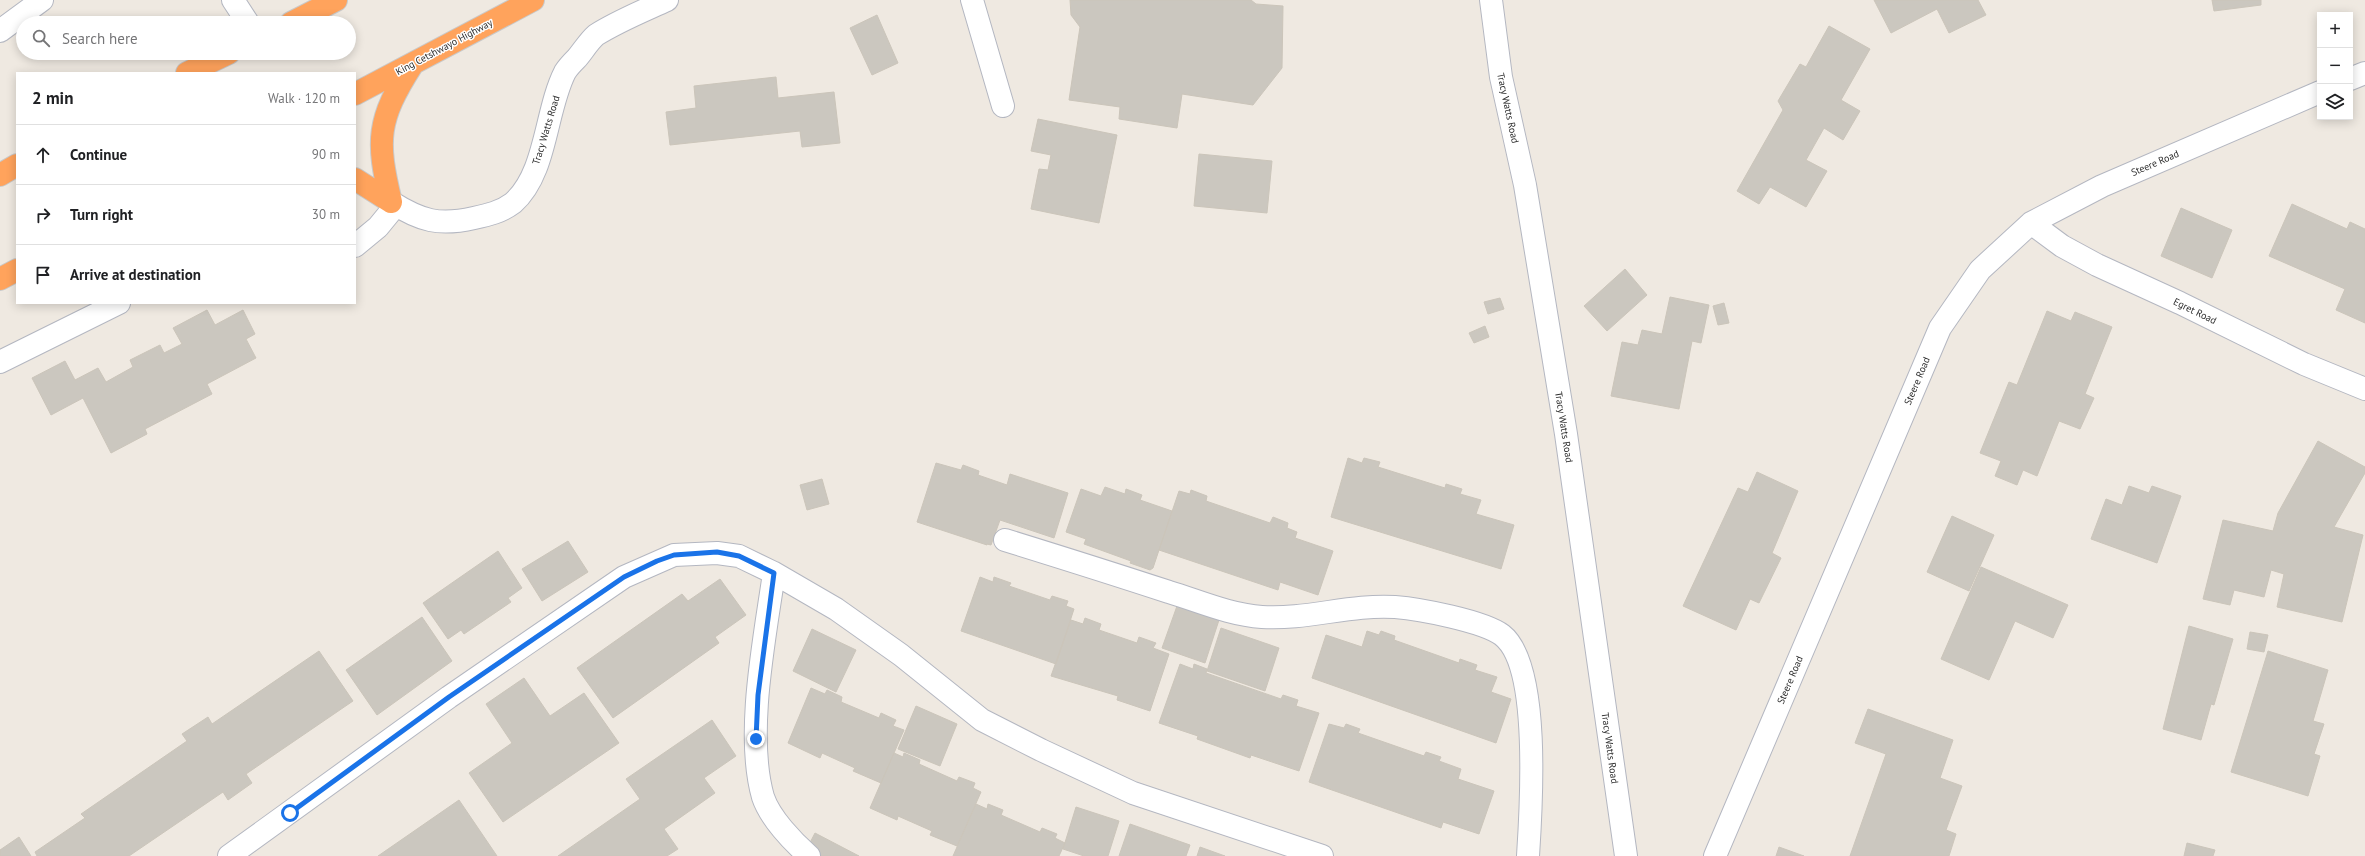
<!DOCTYPE html>
<html lang="en">
<head>
<meta charset="utf-8">
<style>
  :root { --surface:#fff; --page:#f2f2f2; --text:#202124; --muted:#757577; --line:#e0e0e0 }
  body { margin:0; font-family:"PT Sans",sans-serif; background:var(--page); color:var(--text) }
  .controls { position:absolute; right:12px; top:12px; display:grid; overflow:hidden; border-radius:0px; box-shadow:0 2px 10px #0003 }
  .controls button { width:36px; height:36px; display:grid; place-items:center; padding:0; border:0; border-bottom:1px solid var(--line); background:var(--surface); color:var(--text); font:20px sans-serif }
  .stop { position:absolute; width:12px; height:12px; margin:-9px; border:3px solid #1a73e8; border-radius:50%; background:#fff }
  .stop.end { background:#1a73e8; border-color:#fff; box-shadow:0 1px 4px #0008 }
  .list { margin:0; padding:0; list-style:none }
  h2 { display:flex; justify-content:space-between; align-items:center; height:52px; margin:0; padding:0 16px; font-size:17px }
  h2 small { font-size:13px; font-weight:400; color:var(--muted) }
  .list li { display:grid; grid-template-columns:26px 1fr auto; gap:12px; align-items:center; box-sizing:border-box; height:60px; padding:0 16px; border-top:1px solid var(--line) }
  .list b { display:block; font-size:15px; white-space:nowrap }
  .list em { font-size:13px; font-style:normal; color:var(--muted) }
  .icon { flex:none; width:22px; height:22px; fill:none; stroke:currentColor; stroke-width:2; stroke-linecap:round; stroke-linejoin:round }
  .map { position:relative; flex:none; width:2365px; height:856px; overflow:hidden }
  .search { position:absolute; background:var(--surface); box-shadow:0 2px 10px #0003; left:16px; top:16px; width:340px; height:44px; display:flex; align-items:center; gap:10px; box-sizing:border-box; padding:0 14px; border-radius:22px; color:var(--muted); font-size:15px }
  .panel { position:absolute; background:var(--surface); box-shadow:0 2px 10px #0003; left:16px; top:72px; width:340px; height:232px; border-radius:0px }
  .map>svg:first-child { display:block }
  .building { fill:#cbc7bf; stroke:#cbc5ba }
  .lines { fill:none; stroke-linecap:round; stroke-linejoin:round }
  .minor-casing { stroke:#b4b7c1; stroke-width:24 }
  .highway-casing { stroke:#c9c9c9; stroke-width:24 }
  .minor { stroke:#fff; stroke-width:22 }
  .highway { stroke:#ffa35c; stroke-width:22 }
  .route { stroke:#1a73e8; stroke-width:5 }
  .labels { text-anchor:middle; dominant-baseline:central; stroke-width:3; stroke-linejoin:round; paint-order:stroke }
  .street-label { font-size:10px; fill:#2e2e2e; stroke:#fff }
</style>
</head>
<body>
<div class="map">
<svg width="2365" height="856" viewBox="0 0 2365 856">
  <rect width="100%" height="100%" fill="#efe9e1"/>
  <path class="building" d="M1070,0h181l5,4 27,2 -1,62 -29,37 -71,-11 -5,34 -58,-9 1,-12 -51,-7 11,-73 -9,-12z
    M1874,0h104l8,15 -37,18 -12,-24 -46,24z
    M2212,0h49v5l-47,6z
    M877,15l21,48 -26,12 -22,-47z
    M1829,26l41,23 -29,51 19,11 -17,29 -19,-12 -18,32 21,11 -21,36 -36,-20 -11,17 -22,-13 46,-81 -5,-9 22,-37 6,3z
    M776,77l2,21 56,-6 6,51 -38,4 -2,-16 -130,14 -4,-33 30,-4 -2,-22z
    M1038,119l79,16 -18,88 -68,-14 8,-40 9,1 3,-15 -20,-4z
    M1199,154l73,7 -5,52 -73,-7z
    M2292,204l55,25 3,-7 15,7v94l-29,-13 9,-21 -76,-33z
    M2181,208l51,22 -20,48 -51,-22z
    M1625,269l22,26 -40,36 -23,-25z
    M1670,297l39,8 -8,38 -9,-2 -13,68 -68,-13 11,-54 16,3 4,-15 20,4z
    M1500,298l4,11 -16,5 -4,-12z
    M1724,303l5,20 -11,2 -5,-19z
    M207,310l8,15 28,-15 12,24 -9,5 10,19 -49,26 5,10 -67,35 2,5 -36,19 -28,-55 -32,17 -19,-37 33,-17 10,19 23,-12 8,14 27,-15 -3,-7 30,-15 4,8 18,-9 -9,-16z
    M2047,311l24,10 4,-9 37,15 -27,67 9,4 -14,31 -21,-8 -22,55 -14,-6 -6,15 -22,-9 6,-15 -21,-8 29,-71 8,3z
    M1485,326l4,11 -15,6 -5,-10z
    M2318,441l47,26v6l-31,54 29,8 -21,87 -65,-15 7,-33 -13,-4 -7,27 -30,-7 -4,15 -27,-6 20,-79 50,11 5,-18z
    M1348,458l14,5 2,-5 16,4 -2,5 67,21 1,-4 16,5 -2,5 21,6 -5,14 38,11 -13,44 -170,-52z
    M936,463l25,7 2,-5 16,6 -1,4 29,10 3,-11 58,19 -14,45 -54,-18 -9,25 -4,-1v1l-70,-23z
    M1757,472l41,19 -26,62 9,5 -22,45 -9,-4 -14,31 -53,-24 55,-118 10,4z
    M822,479l7,25 -22,6 -7,-25z
    M2129,486l20,7 3,-7 29,10 -24,67 -66,-24 15,-40 16,6z
    M1105,487l20,7 1,-5 16,6 -2,5 32,11 -19,57 -3,2 -20,-7 1,-2 -47,-17 2,-5 -20,-7 15,-43 20,7z
    M1191,490l16,6 -1,5 64,22 3,-6 15,6 -1,5 10,4 -2,6 38,13 -15,44 -38,-13 -2,8 -119,-40 20,-59 11,3z
    M1952,516l42,19 -25,56 -42,-19z
    M568,541l20,31 -46,29 -20,-32z
    M498,551l24,37 -14,10 3,4 -47,32 -3,-4 -13,9 -25,-36z
    M1981,567l87,38 -15,33 -38,-17 -26,59 -48,-21z
    M980,577l13,5 1,-5 17,6 -2,3 41,14 2,-4 16,5 -2,5 8,3 -18,55 -95,-33z
    M720,579l26,36 -31,22 4,6 -106,75 -36,-50 105,-74 6,7z
    M1177,606l42,14 -14,43 -43,-15z
    M422,617l30,44 -75,54 -31,-45z
    M1085,618l16,6 -2,6 38,13 2,-6 17,6 -3,5 16,6 -19,57 -33,-11 1,-4 -67,-20 20,-56 12,4z
    M2189,626l44,13 -19,66 -3,-1 -10,36 -38,-11z
    M1221,628l58,20 -14,43 -58,-20z
    M812,629l44,21 -20,42 -43,-21z
    M1367,631l12,4 2,-4 14,5 -1,4 65,23 1,-4 17,6 -2,5 22,7 -6,15 20,7 -15,44 -184,-65 14,-43 36,12z
    M2250,632l18,3 -4,17 -17,-3z
    M319,651l34,50 -107,73 6,9 -24,17 -5,-8 -94,64h-92l-2,-4 50,-34 -4,-4 106,-73 -5,-7 26,-17 4,7z
    M2268,651l60,19 -15,51 11,3 -10,30 6,2 -12,40 -77,-24z
    M1180,664l13,5 1,-5 13,5 -1,4 75,26 2,-4 15,5 -2,6 23,7 -20,58 -48,-16 -1,3 -53,-19 1,-3 -39,-13z
    M524,678l26,38 34,-23 35,50 -116,79 -34,-49 43,-30 -26,-39z
    M811,688l14,6 2,-4 15,7 -1,5 38,16 2,-5 15,7 -3,6 11,4 -23,53 -28,-12 2,-3 -33,-15 -2,5 -32,-15z
    M916,706l41,18 -17,42 -42,-17z
    M1868,709l85,31 -13,38 22,8 -16,44 10,4 -7,22h-99l36,-102 -31,-11z
    M712,720l24,36 -32,22 11,15 -51,36 14,20 -11,7h-109l82,-57 -14,-20z
    M1329,724l15,4 2,-4 14,5 -2,4 66,23 2,-4 15,5 -2,4 22,8 -3,10 36,12 -15,43 -36,-12 -2,6 -132,-46z
    M894,753l9,4 1,-4 16,7 -1,4 38,17 2,-4 16,6 -2,5 8,4 -24,54 -27,-11 2,-4 -34,-15 -1,4 -27,-12z
    M459,800l38,56h-119z
    M976,804l11,5 1,-5 15,6 -2,5 39,17 2,-4 15,6 -2,4 10,5 -6,13h-106z
    M1076,807l43,14 -11,35h-24l-21,-7z
    M1130,824l60,21 -4,11h-67z
    M815,833l44,23h-56z
    M19,837l12,19h-31v-6z
    M2187,843l28,7 -2,6h-29z
    M1200,847l25,9h-28z
    M1779,847l25,9h-28z"/>
  <g class="lines">
    <g class="minor-casing">
      <path id="minor" d="M233,0l15,23
        M972,0l31,106
        M1491,0l10,77 24,108 41,249 60,422
        M0,31l42,-31
        M2350,79l15,-6
        M391,202c30,19 48,24 83,16 14,-3 27,-6 39,-15 34,-30 32,-92 52,-131 3,-5 8,-10 12,-14 6,-7 12,-17 19,-23 22,-14 47,-24 71,-35
        M2031,223l31,23 35,19 83,38 124,61 61,25
        M355,246l23,-19 18,-22
        M0,362l119,-59
        M1005,540c55,17 109,34 164,52 30,9 61,23 93,25 44,3 89,-13 133,-10 25,2 88,14 107,28 39,30 29,175 26,221
        M774,573c-9,64 -29,161 -11,224 7,21 30,45 46,59
        M229,856l220,-159 175,-120 50,-22 43,-2 22,3 35,17 62,36 65,46 81,65 59,30 92,43 189,63
        M1715,856l225,-528 40,-58 51,-47 71,-37 218,-94"/>
    </g>
    <g class="highway-casing">
      <path id="highway" d="M291,23l45,-23
        M187,73l42,-20
        M355,94l178,-94
        M0,175l17,-10
        M355,179l36,23
        M391,202c-15,-62 -14,-82 21,-137
        M0,279l17,-9"/>
    </g>
    <use href="#minor" class="minor"/>
    <use href="#highway" class="highway"/>
  </g>
  <g class="lines">
    <path class="route" d="M290,813l159,-116 175,-120 33,-16 17,-6 43,-3 22,4 35,17 -16,122 -2,44"/>
  </g>
  <g class="labels">
    <g class="street-label">
      <text transform="translate(444 47) rotate(-28)">King Cetshwayo Highway</text>
      <text transform="translate(1508 108) rotate(78)">Tracy Watts Road</text>
      <text transform="translate(546 130) rotate(-73)">Tracy Watts Road</text>
      <text transform="translate(2155 163) rotate(-23)">Steere Road</text>
      <text transform="translate(2195 311) rotate(26)">Egret Road</text>
      <text transform="translate(1917 381) rotate(-67)">Steere Road</text>
      <text transform="translate(1564 427) rotate(81)">Tracy Watts Road</text>
      <text transform="translate(1790 680) rotate(-67)">Steere Road</text>
      <text transform="translate(1610 748) rotate(82)">Tracy Watts Road</text>
    </g>
  </g>
</svg>
<div class="controls">
<button>+</button>
<button>−</button>
<button><svg class="icon" aria-label="layers" viewBox="0 0 24 24"><path d="M12 4l9 5-9 5-9-5zM3 14l9 5 9-5"/></svg></button>
</div>
<div class="stop" style="left:290px;top:813px"></div>
<div class="stop end" style="left:756px;top:739px"></div>
<div class="search"><svg class="icon" aria-label="search" viewBox="0 0 24 24"><circle cx="10" cy="10" r="6"/><path d="M15 15l6 6"/></svg>Search here</div>
<section class="panel">
<h2>2 min<small>Walk · 120 m</small></h2>
<ul class="list">
<li><svg class="icon" aria-label="ahead" viewBox="0 0 24 24"><path d="M12 20V5M6 11l6-6 6 6"/></svg><div><b>Continue</b></div><em>90 m</em></li>
<li><svg class="icon" aria-label="right" viewBox="0 0 24 24"><path d="M7 20v-9h11M14 6l5 5-5 5"/></svg><div><b>Turn right</b></div><em>30 m</em></li>
<li><svg class="icon" aria-label="arrive" viewBox="0 0 24 24"><path d="M6 21V4h12l-3 4 3 4H6"/></svg><div><b>Arrive at destination</b></div></li>
</ul>
</section>
</div>
</body>
</html>
